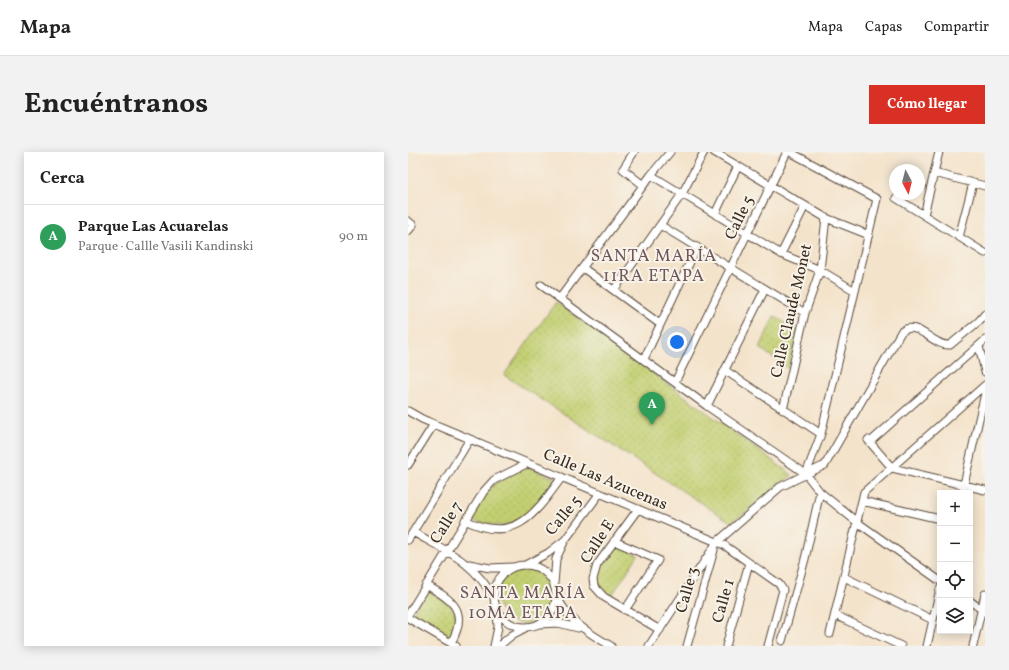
<!DOCTYPE html>
<html lang="es">
<head>
<meta charset="utf-8">
<style>
  :root { --surface:#fff; --page:#f2f2f2; --text:#222; --muted:#767676; --line:#e0e0e0; --accent:#d93025 }
  body { margin:0; font-family:Vollkorn,serif; background:var(--page); color:var(--text) }
  .controls { position:absolute; right:12px; bottom:12px; display:grid; overflow:hidden; border-radius:0px; box-shadow:0 2px 10px #0003 }
  .controls button { width:36px; height:36px; display:grid; place-items:center; padding:0; border:0; border-bottom:1px solid var(--line); background:var(--surface); color:var(--text); font:20px sans-serif }
  .compass { position:absolute; left:481px; top:12px; width:36px; height:36px; border-radius:50%; background:var(--surface); box-shadow:0 2px 10px #0003; rotate:173deg }
  .you { position:absolute; left:269px; top:190px; width:14px; height:14px; margin:-10px; border:3px solid #fff; border-radius:50%; background:#1a73e8; box-shadow:0 0 0 6px #1a73e833 }
  .badge { display:grid; place-items:center; width:26px; height:26px; border-radius:50%; background:var(--accent); color:#fff; font-size:13px; font-weight:700 }
  .pin { position:absolute; translate:-50% -33px; filter:drop-shadow(0 1px 2px #0008) }
  .pin::after { content:''; position:absolute; top:21px; width:14px; height:12px; background:inherit; clip-path:polygon(0 0,100% 0,50% 100%) }
  .list { margin:0; padding:0; list-style:none }
  h2 { display:flex; justify-content:space-between; align-items:center; height:52px; margin:0; padding:0 16px; font-size:17px }
  h2 small { font-size:13px; font-weight:400; color:var(--muted) }
  .list li { display:grid; grid-template-columns:26px 1fr auto; gap:12px; align-items:center; box-sizing:border-box; height:64px; padding:0 16px; border-top:1px solid var(--line) }
  .list b { display:block; font-size:15px; white-space:nowrap }
  .list p { margin:0; font-size:13px; white-space:nowrap; color:var(--muted) }
  .list em { font-size:13px; font-style:normal; color:var(--muted) }
  .icon { flex:none; width:22px; height:22px; fill:none; stroke:currentColor; stroke-width:2; stroke-linecap:round; stroke-linejoin:round }
  .map { position:relative; flex:none; width:577px; height:494px; overflow:hidden; border-radius:0px }
  header { display:flex; align-items:center; gap:24px; box-sizing:border-box; height:56px; padding:0 20px; background:var(--surface); border-bottom:1px solid var(--line) }
  header strong { font-size:19px }
  nav { display:flex; gap:22px; margin-inline-start:auto; font-size:14px }
  .intro { display:flex; align-items:center; justify-content:space-between; box-sizing:border-box; height:96px; padding:0 24px }
  h1 { margin:0; font-size:28px }
  .button { padding:10px 18px; border-radius:0px; background:var(--accent); color:#fff; font-size:14px; font-weight:700 }
  main { display:flex; gap:24px; padding:0 24px }
  aside { flex:1; background:var(--surface); border-radius:0px; box-shadow:0 2px 10px #0003 }
  .map>svg:first-child { display:block }
  .green { fill:url(#green-dots); stroke:#7e7c48 }
  .lines { fill:none; stroke-linecap:round; stroke-linejoin:round }
  .minor-casing { stroke:#574638; stroke-width:9 }
  .minor { stroke:#fff; stroke-width:7 }
  .labels { text-anchor:middle; dominant-baseline:central; stroke-width:4; stroke-linejoin:round; paint-order:stroke }
  .street-label { font-size:16px; fill:#3b2a1e; stroke:#f7f3e8 }
  .neighbourhood-label { font-size:17px; letter-spacing:1px; fill:#70565d; stroke:#f7f3e8 }
</style>
</head>
<body>
<header>
<strong>Mapa</strong>
<nav><a>Mapa</a><a>Capas</a><a>Compartir</a></nav>
</header>
<div class="intro"><h1>Encuéntranos</h1><a class="button">Cómo llegar</a></div>
<main>
<aside>
<h2>Cerca<small></small></h2>
<ul class="list">
<li><span class="badge" style="background:#2e9e5b">A</span><div><b>Parque Las Acuarelas</b><p>Parque · Callle Vasili Kandinski</p></div><em>90 m</em></li>
</ul>
</aside>
<div class="map">
<svg width="577" height="494" viewBox="0 0 577 494">
  <defs>
    <pattern id="green-dots" width="8" height="8" patternUnits="userSpaceOnUse"><rect width="8" height="8" fill="#c2cf71"/><path d="M2 2h.1M6 6h.1" fill="none" stroke="#a8b261" stroke-width="1.8" stroke-linecap="round"/></pattern>
  </defs>
  <rect width="100%" height="100%" fill="#f7f3e8"/>
  <filter id="ink" filterUnits="userSpaceOnUse"><feTurbulence type="fractalNoise" baseFrequency=".025" numOctaves="2"/><feDisplacementMap in="SourceGraphic" scale="8" xChannelSelector="R" yChannelSelector="G"/><feConvolveMatrix kernelMatrix="1 2 1 2 8 2 1 2 1" color-interpolation-filters="sRGB"/></filter>
  <filter id="wash" filterUnits="userSpaceOnUse"><feTurbulence type="fractalNoise" baseFrequency=".012" numOctaves="4" result="noise"/><feDisplacementMap in="SourceGraphic" scale="16" xChannelSelector="R" yChannelSelector="G"/><feGaussianBlur stdDeviation="0.9" result="paint"/><feColorMatrix in="noise" values="0 0 0 0 0 0 0 0 0 0 0 0 0 0 0 0 0 1.4 0 .05"/><feComposite in="paint" operator="in"/></filter>
  <g filter="url(#wash)">
    <rect width="100%" height="100%" fill="#f4e3cb"/>
    <path class="green" d="M148,150l236,173 -60,48 -228,-148z
      M366,164l24,15 -10,38 -28,-21z
      M119,315l30,12c-25,33 -42,59 -87,40l24,-35z
      M207,392l23,11 -28,43c-26,-18 -8,-35 5,-54z
      M89 444a28 28 0 1 1 56 0a28 28 0 1 1-56 0Z
      M19,437c25,15 37,20 22,50l-38,-23z"/>
  </g>
  <g filter="url(#ink)">
    <g class="lines">
      <g class="minor-casing">
        <path id="minor" d="M226,0l-11,17 20,16
          M306,0l112,66 43,17
          M382,0l87,47 -56,235 -15,40
          M526,21l51,13
          M243,23l130,79 39,16 35,21
          M488,46l89,55
          M307,62l23,-48
          M516,63l15,-63
          M0,69l5,4 -5,6
          M252,73l145,88
          M551,85l14,-54
          M373,102l24,-48
          M175,116l77,56
          M133,133l166,121 99,68 14,18 37,30 83,59
          M206,138l68,-96 22,-42
          M152,146l91,-123 19,-23
          M571,194l6,26
          M236,207l53,-112
          M318,219l95,63
          M267,230l112,-230
          M299,254l58,-117
          M375,258l22,-97 15,-43 6,-52
          M0,259l14,8 302,126 55,39 4,6 -15,56
          M460,288l24,28 93,22
          M462,290l115,-102
          M0,313l26,-41
          M554,341l23,-100
          M454,349l78,18
          M230,357l-41,56 -4,14 1,7 10,11 56,33
          M57,368c50,25 70,-6 97,-43
          M5,380c35,20 60,29 81,66
          M0,388l62,-101
          M206,389l44,19 -33,50
          M61,412l21,4 22,-1
          M117,413l23,-12 17,-13 35,-47
          M86 444a31 31 0 1 1 62 0a31 31 0 1 1-62 0Z
          M436,425l89,43
          M146,432l2,-25 8,-17
          M18,433c27,15 43,26 25,58
          M148,443c12,26 31,37 55,51
          M562,449l15,11
          M0,463l76,-124 10,-11 34,-17
          M427,463l66,31
          M0,466l48,28
          M131,472l19,-1 20,5
          M422,482l34,-142 121,-107
          M374,489l23,-82 15,-67
          M86,494l4,-19 -1,-17
          M91,494l13,-11 15,-8
          M241,494l68,-104 63,-55 45,-22 76,-133c16,-14 32,15 49,13l29,-24 6,-7
          M279,494l27,-96
          M318,494l23,-83
          M519,494l13,-57
          M565,494l12,-52"/>
      </g>
      <use href="#minor" class="minor"/>
    </g>
  </g>
  <g class="labels">
    <g class="street-label">
      <text transform="translate(332 66) rotate(-64)">Calle 5</text>
      <text transform="translate(384 159) rotate(-77)">Calle Claude Monet</text>
      <text transform="translate(197 328) rotate(23)">Calle Las Azucenas</text>
      <text transform="translate(156 364) rotate(-50)">Calle 5</text>
      <text transform="translate(39 371) rotate(-58)">Calle 7</text>
      <text transform="translate(190 390) rotate(-57)">Calle E</text>
      <text transform="translate(280 438) rotate(-74)">Calle 3</text>
      <text transform="translate(316 449) rotate(-74)">Calle 1</text>
    </g>
    <g class="neighbourhood-label">
      <text x="246" y="104">SANTA MARÍA<tspan x="246" dy="20">11RA ETAPA</tspan></text>
      <text x="115" y="441">SANTA MARÍA<tspan x="115" dy="20">10MA ETAPA</tspan></text>
    </g>
  </g>
</svg>
<div class="controls">
<button>+</button>
<button>−</button>
<button><svg class="icon" aria-label="locate" viewBox="0 0 24 24"><circle cx="12" cy="12" r="6"/><path d="M12 2v4M12 18v4M2 12h4M18 12h4"/></svg></button>
<button><svg class="icon" aria-label="layers" viewBox="0 0 24 24"><path d="M12 4l9 5-9 5-9-5zM3 14l9 5 9-5"/></svg></button>
</div>
<svg class="compass" viewBox="-18 -18 36 36"><path d="M0-13l5 13h-10z" fill="#e53935"/><path d="M0 13l5-13h-10z" fill="#767676"/></svg>
<div class="you"></div>
<div class="pin badge" style="left:244px;top:273px;background:#2e9e5b">A</div>
</div>
</main>
</body>
</html>
